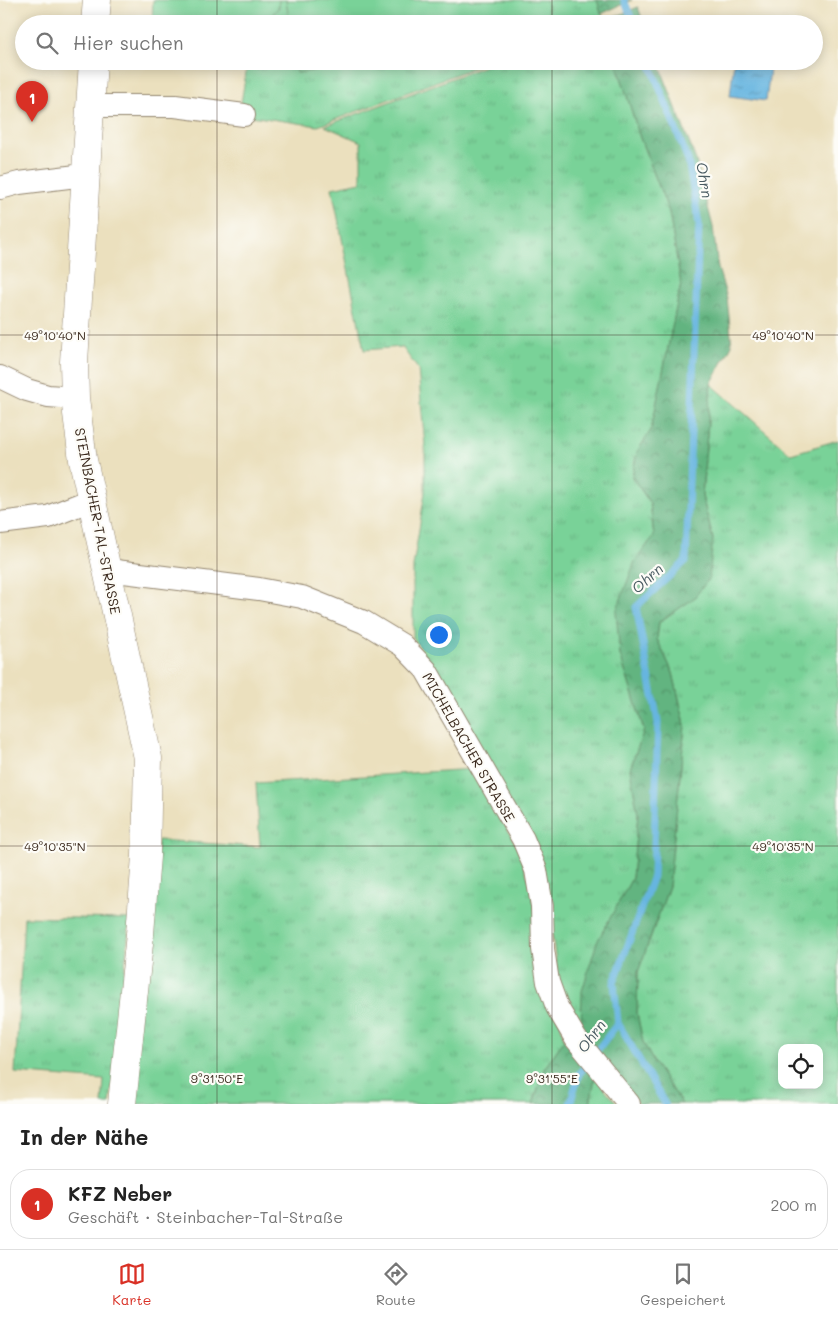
<!DOCTYPE html>
<html lang="de">
<head>
<meta charset="utf-8">
<style>
  :root { --surface:#fff; --page:#f2f2f2; --text:#222; --muted:#767676; --line:#e0e0e0; --accent:#d93025 }
  body { margin:0; font-family:Mali,sans-serif; background:var(--page); color:var(--text) }
  .controls { position:absolute; right:15px; bottom:15px; display:grid; overflow:hidden; border-radius:10px; box-shadow:0 2px 12px #0003 }
  .controls button { width:45px; height:45px; display:grid; place-items:center; padding:0; border:0; border-bottom:1px solid var(--line); background:var(--surface); color:var(--text); font:25px sans-serif }
  .you { position:absolute; left:438px; top:634px; width:18px; height:18px; margin:-12px; border:4px solid #fff; border-radius:50%; background:#1a73e8; box-shadow:0 0 0 8px #1a73e833 }
  .badge { display:grid; place-items:center; width:32px; height:32px; border-radius:50%; background:var(--accent); color:#fff; font-size:16px; font-weight:700 }
  .pin { position:absolute; translate:-50% -41px; filter:drop-shadow(0 1px 2px #0008) }
  .pin::after { content:''; position:absolute; top:26px; width:18px; height:15px; background:inherit; clip-path:polygon(0 0,100% 0,50% 100%) }
  .list { margin:0; padding:0; list-style:none }
  h2 { display:flex; justify-content:space-between; align-items:center; height:65px; margin:0; padding:0 20px; font-size:21px }
  h2 small { font-size:16px; font-weight:400; color:var(--muted) }
  .list li { display:grid; grid-template-columns:32px 1fr auto; gap:15px; align-items:center; box-sizing:border-box; height:70px; margin:0 10px 10px; padding:0 10px; border:1px solid var(--line); border-radius:20px }
  .list b { display:block; font-size:19px; white-space:nowrap }
  .list p { margin:0; font-size:16px; white-space:nowrap; color:var(--muted) }
  .list em { font-size:16px; font-style:normal; color:var(--muted) }
  .icon { flex:none; width:28px; height:28px; fill:none; stroke:currentColor; stroke-width:2; stroke-linecap:round; stroke-linejoin:round }
  .map { position:relative; flex:none; width:838px; height:1104px; overflow:hidden }
  .search { position:absolute; background:var(--surface); box-shadow:0 2px 12px #0003; left:15px; right:15px; top:15px; height:55px; display:flex; align-items:center; gap:12px; box-sizing:border-box; padding:0 18px; border-radius:28px; color:var(--muted); font-size:19px }
  .sheet { height:145px; background:var(--surface) }
  nav { display:flex; justify-content:space-around; align-items:center; box-sizing:border-box; height:70px; border-top:1px solid var(--line); background:var(--surface); font-size:14px; color:var(--muted) }
  nav a { display:grid; justify-items:center; gap:2px }
  nav .on { color:var(--accent) }
  .map>svg:first-child { display:block }
  .grass { fill:url(#grass-tufts); stroke:#5a7e5b; fill-rule:evenodd }
  .forest { fill:url(#forest-crowns); stroke:#4e6f4f }
  .green { fill:#79d298; stroke:#5a7e5b }
  .water { fill:url(#water-ripples); stroke:#50707f }
  .lines { fill:none; stroke-linecap:round; stroke-linejoin:round }
  .stream { stroke:#66b5e0; stroke-width:7 }
  .minor-casing { stroke:#93856e; stroke-width:24 }
  .major-casing { stroke:#93856e; stroke-width:29 }
  .minor { stroke:#fff; stroke-width:22 }
  .major { stroke:#fff; stroke-width:28 }
  .ticks { fill:none; stroke:#3b2a1e; stroke-width:1; stroke-opacity:0.45 }
  .labels { text-anchor:middle; dominant-baseline:central; stroke-width:4.5; stroke-linejoin:round; paint-order:stroke }
  .street-label { font-size:14px; fill:#3b2a1e; stroke:#fdfcf7 }
  .water-label { font-size:15px; font-style:italic; fill:#4a5b62; stroke:#fdfcf7 }
  .ticks-label { font-size:12px; text-anchor:middle; fill:#3b2a1e; stroke:#fdfcf7; stroke-width:4.5; stroke-linejoin:round; paint-order:stroke }
</style>
</head>
<body>
<div class="map">
<svg width="838" height="1104" viewBox="0 0 838 1104">
  <defs>
    <pattern id="grass-tufts" width="24" height="20" patternUnits="userSpaceOnUse" patternTransform="scale(1.25)"><rect width="24" height="20" fill="#79d298"/><path d="M3 7l-1-3M5 7V3M7 7l1-3M15 17l-1-3M17 17v-4M19 17l1-3" fill="none" stroke="#6ab483"/></pattern>
    <pattern id="forest-crowns" width="20" height="18" patternUnits="userSpaceOnUse" patternTransform="scale(1.25)"><rect width="20" height="18" fill="#62b480"/><path d="M2 6a3 3 0 1 1 6 0M12 15a3 3 0 1 1 6 0" fill="none" stroke="#529368"/></pattern>
    <pattern id="water-ripples" width="26" height="14" patternUnits="userSpaceOnUse" patternTransform="scale(1.25)"><rect width="26" height="14" fill="#66b5e0"/><path d="M2 4q2-2 4 0t4 0M15 11q2-2 4 0t4 0" fill="none" stroke="#5593b5"/></pattern>
  </defs>
  <rect width="100%" height="100%" fill="#fdfcf7"/>
  <filter id="ink" filterUnits="userSpaceOnUse"><feTurbulence type="fractalNoise" baseFrequency=".02" numOctaves="2"/><feDisplacementMap in="SourceGraphic" scale="10" xChannelSelector="R" yChannelSelector="G"/><feConvolveMatrix kernelMatrix="1 2 1 2 8 2 1 2 1" color-interpolation-filters="sRGB"/></filter>
  <filter id="wash" filterUnits="userSpaceOnUse"><feTurbulence type="fractalNoise" baseFrequency=".0096" numOctaves="4" result="noise"/><feDisplacementMap in="SourceGraphic" scale="20" xChannelSelector="R" yChannelSelector="G"/><feGaussianBlur stdDeviation="1.12" result="paint"/><feColorMatrix in="noise" values="0 0 0 0 0 0 0 0 0 0 0 0 0 0 0 0 0 1.4 0 .05"/><feComposite in="paint" operator="in"/></filter>
  <g filter="url(#wash)">
    <rect width="100%" height="100%" fill="#ebe0be"/>
    <path class="grass" d="M279,0h7l4,24h-26l14,-16z
      M546,0h52l5,18 -14,6h-39z
      M248,61h48l2,12 72,-12h121l-173,65 -74,-11 -3,-12z
      M498,61h118l24,77 29,74 12,72 -30,147 -14,21 -5,25 18,26 4,34 -19,24 -15,94 24,75 -14,39 8,45 -6,64 -35,65 -16,89 -19,-29 -16,-110 -114,-228 -19,-27v-71l12,-75v-46l-7,-77 -16,-22 -38,3 -32,-162 29,-6v-40l-36,-16z
      M711,384l80,70 47,-14v664h-156l-28,-41 -11,-21 -6,-28 1,-42 31,-86 16,-161 -12,-52 -16,-34 2,-17 34,-23 20,-60 -11,-43zM782,1048h37v37h-37z
      M473,769l46,81 9,28 36,162 -20,29 -11,35h-404l29,-264 102,7 -4,-64z
      M24,917l106,2 -20,185h-8l2,-24 -89,-7z
      M595,1078l23,26h-28z"/>
    <path class="forest" d="M597,0h35l-31,14z
      M638,7l6,17h-40l-1,-2z
      M616,61h42l38,99 17,67 5,41 9,30 5,47 -21,39 -9,112 11,43 -4,40 -16,20 -34,23 -2,17 16,34 12,52 -16,161 -31,86 -1,42 6,28 11,21 28,41h-43l-58,-72 1,-41 15,-49 35,-64 6,-64 -8,-45 14,-39 -24,-75 -4,-43 19,-51 19,-25 -4,-33 -18,-26 5,-25 14,-22 30,-146 -12,-72 -29,-74z
      M564,1040l31,38 -5,26h-57l11,-35z"/>
    <path class="green" d="M153,0h126l-1,8 -14,16h-112z
      M286,0h260l4,24h-260z
      M296,61h74l-73,12z"/>
    <path class="water" d="M734,61h37l-5,40 -36,-5z"/>
    <g class="lines">
      <path class="stream" d="M624,0l10,24
        M618,1023l47,81
        M570,1104l9,-30 39,-51 -4,-40 39,-107 5,-154 -22,-115 50,-46 13,-337 -11,-64 -39,-99"/>
    </g>
  </g>
  <g filter="url(#ink)">
    <g class="lines">
      <g class="minor-casing">
        <path id="minor" d="M90,106h85l69,9
          M0,188l19,-5 66,-8
          M0,377l27,13 21,6 27,2
          M0,523l48,-6 43,-17
          M108,570l151,19 43,8 62,25 38,23 24,25 97,169 13,31 6,36 1,43 5,33 9,25 19,32 53,65"/>
      </g>
      <g class="major-casing">
        <path id="major" d="M95,24l2,-24
          M93,61l-19,301 1,36 8,62 65,298 -2,98 -6,78 -18,170"/>
      </g>
      <use href="#minor" class="minor"/>
      <use href="#major" class="major"/>
    </g>
  </g>
  <path class="ticks" d="M217,0v24M552,0v24M217,61v1043M552,61v1043M0,335h838M0,846h838"/>
  <g class="labels">
    <g class="street-label">
      <text transform="translate(98 521) rotate(79)">STEINBACHER-TAL-STRASSE</text>
      <text transform="translate(469 747) rotate(60)">MICHELBACHER STRASSE</text>
    </g>
    <g class="water-label">
      <text transform="translate(705 180) rotate(80)">Ohrn</text>
      <text transform="translate(647 578) rotate(-42)">Ohrn</text>
      <text transform="translate(591 1036) rotate(-53)">Ohrn</text>
    </g>
  </g>
  <g class="ticks-label">
    <text x="55" y="340">49°10'40"N</text>
    <text x="783" y="340">49°10'40"N</text>
    <text x="55" y="851">49°10'35"N</text>
    <text x="783" y="851">49°10'35"N</text>
    <text x="217" y="1083">9°31'50"E</text>
    <text x="552" y="1083">9°31'55"E</text>
  </g>
</svg>
<div class="controls">
<button><svg class="icon" aria-label="locate" viewBox="0 0 24 24"><circle cx="12" cy="12" r="6"/><path d="M12 2v4M12 18v4M2 12h4M18 12h4"/></svg></button>
</div>
<div class="you"></div>
<div class="pin badge" style="left:32px;top:122px">1</div>
<div class="search"><svg class="icon" aria-label="search" viewBox="0 0 24 24"><circle cx="10" cy="10" r="6"/><path d="M15 15l6 6"/></svg>Hier suchen</div>
</div>
<section class="sheet">
<h2>In der Nähe<small></small></h2>
<ul class="list">
<li><span class="badge">1</span><div><b>KFZ Neber</b><p>Geschäft · Steinbacher-Tal-Straße</p></div><em>200 m</em></li>
</ul>
</section>
<nav>
<a class="on"><svg class="icon" aria-label="map" viewBox="0 0 24 24"><path d="M3 6l6-2 6 2 6-2v14l-6 2-6-2-6 2zM9 4v14M15 6v14"/></svg>Karte</a>
<a><svg class="icon" aria-label="directions" viewBox="0 0 24 24"><path d="M12 3l9 9-9 9-9-9zM9 14v-3h6M13 9l2 2-2 2"/></svg>Route</a>
<a><svg class="icon" aria-label="saved" viewBox="0 0 24 24"><path d="M7 4h10v16l-5-4-5 4z"/></svg>Gespeichert</a>
</nav>
</body>
</html>
